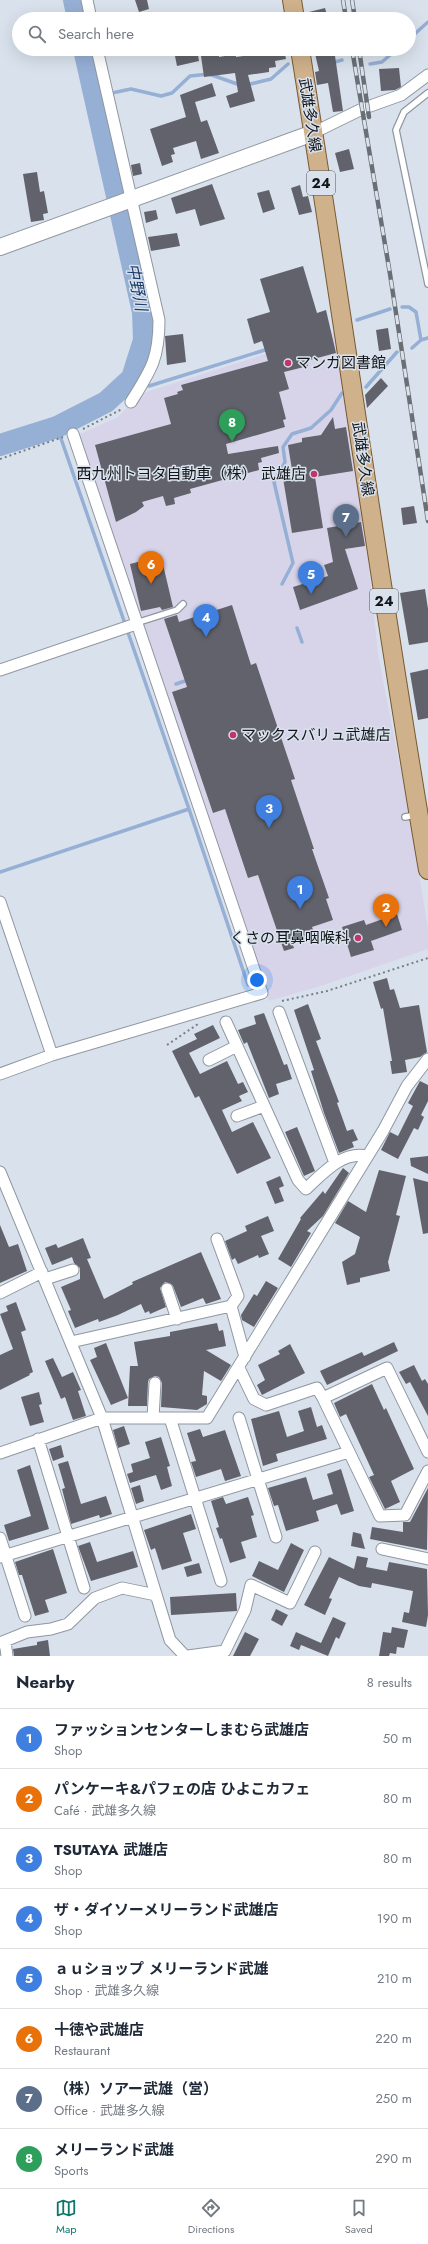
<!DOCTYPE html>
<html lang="en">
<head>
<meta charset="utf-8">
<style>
  :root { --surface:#fff; --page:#f2f2f3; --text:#1f2937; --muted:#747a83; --line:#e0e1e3; --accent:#0f766e }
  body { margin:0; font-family:Jost,"Noto Sans JP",sans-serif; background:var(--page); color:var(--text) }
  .you { position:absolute; left:257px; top:980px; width:14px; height:14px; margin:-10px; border:3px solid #fff; border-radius:50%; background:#1a73e8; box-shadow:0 0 0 6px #1a73e833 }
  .badge { display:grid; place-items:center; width:26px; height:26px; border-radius:50%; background:var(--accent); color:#fff; font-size:13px; font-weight:700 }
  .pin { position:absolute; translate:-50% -33px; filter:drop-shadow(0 1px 2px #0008) }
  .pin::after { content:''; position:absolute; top:21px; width:14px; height:12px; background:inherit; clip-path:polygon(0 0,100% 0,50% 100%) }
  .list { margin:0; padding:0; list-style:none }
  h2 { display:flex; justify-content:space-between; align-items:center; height:52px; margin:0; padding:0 16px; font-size:17px }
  h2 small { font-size:13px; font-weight:400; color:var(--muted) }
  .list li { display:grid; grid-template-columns:26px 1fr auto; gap:12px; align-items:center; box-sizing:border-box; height:60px; padding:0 16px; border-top:1px solid var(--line) }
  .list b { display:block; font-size:15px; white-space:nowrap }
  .list p { margin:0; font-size:13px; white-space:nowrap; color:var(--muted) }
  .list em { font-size:13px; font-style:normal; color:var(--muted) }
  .icon { flex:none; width:22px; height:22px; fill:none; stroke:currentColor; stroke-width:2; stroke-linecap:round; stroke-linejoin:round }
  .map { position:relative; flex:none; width:428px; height:1656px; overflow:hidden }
  .search { position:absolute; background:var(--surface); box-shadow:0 4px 16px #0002; left:12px; right:12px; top:12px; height:44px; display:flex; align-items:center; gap:10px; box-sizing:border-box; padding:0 14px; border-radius:22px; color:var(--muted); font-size:15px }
  .sheet { height:532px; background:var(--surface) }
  nav { display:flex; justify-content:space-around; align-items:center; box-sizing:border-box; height:56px; border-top:1px solid var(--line); background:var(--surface); font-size:11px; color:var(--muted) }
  nav a { display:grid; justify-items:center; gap:2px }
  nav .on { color:var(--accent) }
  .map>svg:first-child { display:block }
  .commercial { fill:#d7d4ea }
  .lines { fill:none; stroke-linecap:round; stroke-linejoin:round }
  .stream { stroke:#96afd5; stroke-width:3.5 }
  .river { stroke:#96afd5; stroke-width:22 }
  .building { fill:#62626c }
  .lane-casing { stroke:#8f97a0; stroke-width:8 }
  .street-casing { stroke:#8f97a0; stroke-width:13 }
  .secondary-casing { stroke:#8f97a0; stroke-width:18 }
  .primary-casing { stroke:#785931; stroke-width:20 }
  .path { stroke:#787e85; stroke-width:2; stroke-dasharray:2 3; stroke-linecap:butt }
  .lane { stroke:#fff; stroke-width:5.5 }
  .street { stroke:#fff; stroke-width:11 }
  .secondary { stroke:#fff; stroke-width:16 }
  .primary { stroke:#cfb18b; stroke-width:18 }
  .rail-casing { stroke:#696f75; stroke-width:4.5 }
  .rail { stroke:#d9e2ec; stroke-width:3; stroke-dasharray:9; stroke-linecap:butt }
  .poi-dot { fill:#c1356b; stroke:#d9e2ec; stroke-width:1.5 }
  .labels { text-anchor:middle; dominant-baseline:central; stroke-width:3; stroke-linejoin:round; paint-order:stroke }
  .shield { fill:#d9e2ec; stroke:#4e5359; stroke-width:1 }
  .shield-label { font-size:14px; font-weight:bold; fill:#13161a }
  .street-label { font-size:15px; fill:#13161a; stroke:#d9e2ec }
  .poi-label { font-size:15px; fill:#13161a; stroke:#d9e2ec; text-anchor:start }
  .water-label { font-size:16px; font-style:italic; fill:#1b3a6b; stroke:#d9e2ec }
</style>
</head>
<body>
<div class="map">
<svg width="428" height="1656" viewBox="0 0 428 1656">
  <rect width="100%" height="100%" fill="#d9e2ec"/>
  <path class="commercial" d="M334,332l31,198 13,124 33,170 17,105v20l-104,36 -55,16 -191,-566 40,-18 22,-23z"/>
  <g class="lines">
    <path class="stream" d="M409,39l19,-17
      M331,63l11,-3
      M370,64l12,-2 15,-13
      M246,85l25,-6 17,-15
      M112,93l19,-4 30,7 11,-3 18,-17 19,-2 31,11
      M402,307h7l7,5 5,28 7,-2
      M357,320l33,-11
      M412,348l9,-8
      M149,386l119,-37
      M366,387l31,-35
      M282,584l11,-21 -19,-81 11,-20 -2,-15 9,-13 19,-6 20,-18 11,-17
      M297,628l5,14
      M176,684l12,-4
      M189,809l59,176
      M0,872l189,-63 -132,-382"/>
    <path class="river" d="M74,0l4,19
      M0,445l57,-18 49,-25 26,-24 12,-38 -1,-28 -59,-263"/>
  </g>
  <path class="building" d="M135,0h12l2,9 -10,3z
    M325,8l3,11h-23v-6z
    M176,49h21l2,12 -22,5 -3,-15z
    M284,49l2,10 -11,2 1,6 -7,1v4l-21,3 7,26 -25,7 -4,-12 12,-4 -3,-19 -31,4 -3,-21 18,-2v3l17,-3v3l30,-4 -1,-3z
    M314,49h20l9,62 -10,1 -5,-29 -11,2 -2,-13 4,-1z
    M399,68l2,19 -6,3 -14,1 -2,-22z
    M212,83l4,13 -21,6 6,20 6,-2 12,33 -18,6 -5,-18 -23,7 2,6 -4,1 2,7 -11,4 -12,-37 36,-12 -6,-22z
    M349,149l5,20 -14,3 -5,-19z
    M140,163l2,11 -9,2 -2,-11z
    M37,172l3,20 4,-1 4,22 -5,1 1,6 -13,2 -8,-48z
    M212,184l13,35 -25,7 -5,-17 -19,5 -5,-16z
    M300,185l3,12 5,-1 4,16 -13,3 -8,-27z
    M269,190l6,19 -12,4 -6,-20z
    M156,210l2,9 -12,4 -2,-11z
    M177,233l3,13 -29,5 -3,-14z
    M303,266l14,47 9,-3 10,43 -30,8 2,5 -24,6 5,17 -10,3 7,27 -3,1 2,7 -59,17 2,10 50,-8 1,7 -18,5 1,4 -4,1 1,7 -69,19 1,4 -17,5 1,6 -9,2 -3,-10 -21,6 2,4 -8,6 -20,10 -21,-77 76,-21 -7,-26 14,-4 -1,-2 6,-2 -2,-5 87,-24 -6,-20 -8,3 -7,-25 23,-7 -10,-33z
    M388,328l3,21 -12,2 -3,-21z
    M183,334l3,28 -19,3 -2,-29z
    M381,378l7,8 -21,22 -2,-13z
    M333,417l2,12 11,-2 7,44 -38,6 8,51 -31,5 -9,-55 10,-2 -5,-31 14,-3v-4l19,-3z
    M414,506l3,17 -14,2 -2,-17z
    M361,522l4,24 -20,3 13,40 -58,21 -7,-23 35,-11 -4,-11 9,-3 -6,-34z
    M161,556l12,51 -11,3 -2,-3 -19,4 -11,-47z
    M425,589l3,20v33l-19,3 -9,-52z
    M232,605l19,60 5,-2 39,116 -4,1 23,69h-2l17,49 -3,1 7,21 -21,7 3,8 -23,8 2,5 -10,3 -26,-76 -10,3 -23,-69 -12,4 -41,-121 15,-5 -23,-68 13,-4 2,7z
    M428,669v49l-10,2 -8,-47z
    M397,914l5,16 -31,11 3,9 -23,7 -9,-30 22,-7 2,5z
    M387,978l3,12 4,-1 6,19 19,-3 8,47 -7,5 -15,3 2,12 -15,2 -2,-13h2l-9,-53 -2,1 -8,-27z
    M308,1004l13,35 -5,2 23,61 -2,1 10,28 6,-2 5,11 -6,2 2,5 -15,6 -15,-40 -13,-42 3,-1 -20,-60z
    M264,1013l20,52 3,-1 5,15 -16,5 3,10 -10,4 -22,-56 -3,2 -6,-14 18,-6 -2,-8z
    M213,1025l7,13 -31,15 11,21 27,-13 11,23 5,-2 5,10 -9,4 3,5 -20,9 10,22 21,-10 18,36 -34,16 -38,-78 -4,2 -23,-47 25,-12 -3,-5z
    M420,1081l8,4v16l-7,14 3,2 -6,13 -4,-2 -16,31 -17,-9 9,-18 8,4 15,-30 -5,-3z
    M297,1127l18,44 -11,5 -19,-44z
    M428,1156v18l-17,-8 -1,-8z
    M343,1168l6,5 -26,43 -16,15 4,2 -20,34 -13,-8 23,-40 -1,-1 23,-27 2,3z
    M379,1170l27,6 -10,39 4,1 -12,46 2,9 -30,7v4l-13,3 -5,-23 13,-8 5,-17 -25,-14 13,-22 18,11z
    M280,1176l4,10 -5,2 5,13 -9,3 -9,-22z
    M413,1178l15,4v51l-5,1z
    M268,1216l6,15 -13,5 8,18 -10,4 -1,-3 -20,9 -3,-6 -3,2 -7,-19 22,-10 -2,-5z
    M0,1225l9,22 9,-3 9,27 -27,12z
    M83,1238l8,20 -4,1 17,40 29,-15 -1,-2 69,-30 20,47 -15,5 -3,-6 -22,9 -8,-21 -2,-2 -6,-2 -5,6 6,19 -16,7 -1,-3 -4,2 -4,-9 -23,11 -19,7 -1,-3 -23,9 -7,-17 3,-1 -10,-23 19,-8v-11l-6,-5 -2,-6 -20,8 -7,-17 11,-4 2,4z
    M266,1281l12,7 -24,39 -12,-7 -1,-5 13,-21 3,2z
    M16,1302l10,28 -5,2 12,40 -4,2 1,1 -30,15v-35l13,-6 -13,-35 8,-3 -2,-5z
    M217,1323l2,8 4,-1 3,16 -20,4 25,15 -10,16 -17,-10 -2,24 5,1v8l-10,6 -36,-3 1,-24 -3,-6 -4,-1 -6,3 -1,3 -1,24h-19l2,-40h8l-4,-24 36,-6v-4z
    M394,1342l4,9 -71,34 -7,-14 42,-19 2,4z
    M106,1343l22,55 -17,7 -21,-45 7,-3 -3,-9z
    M290,1344l15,29 -43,22 -5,-10 8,-5 -7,-15 22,-11 -2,-3z
    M53,1358l9,19 11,-5 8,18 -3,1 8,25 -13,4 -8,-23 -4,2 -16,-38z
    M414,1365l8,16 3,-2 3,5v32l-18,-34 -4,2 -7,-12z
    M372,1384l12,26 2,-2 28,61 -23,12 9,21 -15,7 -16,-32 5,-2 -28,-61 -6,3 -6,-14z
    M39,1392l3,12 -3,1 5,17 -14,4 -9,-29z
    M311,1407l6,20 5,-2 5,14 -51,15 2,7 -15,5 -12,-47 28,-8 8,26 17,-6 -6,-20z
    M124,1426l6,18 -12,4 -5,-18z
    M200,1429l3,8 22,-7 16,46 -16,5 -4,-12 -25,8 -5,-15 5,-1 -9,-28z
    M161,1437l9,29 -3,1 5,19 -11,4 -5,-15 -26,8 -3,-9 6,-2 -2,-8 19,-6 -5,-16z
    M61,1445l3,12 -11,4 -4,-12z
    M68,1461l13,43 25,-8 6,18 -12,4 -1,-3 -28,9 -9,-35 3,-1 -7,-24z
    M30,1465l19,64 -40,12 -5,-16 27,-9 -14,-46z
    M341,1469l13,42 -13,4 -4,-11 -21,7 3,10 -33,10 -8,-26 -4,1 -6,-18 38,-11 7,23 20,-6 -6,-20z
    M140,1485l4,16 -8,3 -5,-16z
    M428,1488l-1,62 -57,-11 2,-12 31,5v-10h7z
    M223,1497l3,7 22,-7 6,18 -3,1 6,21 -16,5 5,16 -16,5 -8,-25 -2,1 -4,-11 3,-1 -8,-26z
    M191,1514l5,15 -13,4 9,28 -30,9 -7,-22 -4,2 -7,-20z
    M353,1532l8,2 4,15 -14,-3z
    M90,1542l7,20 36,-11 5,16 -47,14 -13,-35z
    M291,1543l13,7 -20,42 -32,-16 7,-15 19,9z
    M53,1549l14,44 -22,7 4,12 -14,4 -13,-41h-3l-4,-13z
    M357,1556l11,2 -2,9 21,4 2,-9 38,7 1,46 -2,12 -24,-5 2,-10 5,1 4,-22 -41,-8 -1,5 -12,-2 -20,-9 -10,21 3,1 -7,16 -21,-10 25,-48 25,12z
    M199,1563l3,10 -15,4 -3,-10z
    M236,1593l1,18 -66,4 -1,-18z
    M276,1609l12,6 -6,11 -11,-6z
    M333,1617l13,6 -7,16 -3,-2 -8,19 -27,-11 -2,5 -9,-4 6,-14 25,11z
    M392,1627l16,3 -4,18 -7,-1 -1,7 -6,-1 -1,3h-10l4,-24 8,1z
    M245,1632l14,7 -9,17h-17z
    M48,1640l2,16h-36l-1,-7 24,-4v-3z"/>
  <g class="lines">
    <g class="lane-casing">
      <path id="lane" d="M428,93l-24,19 -8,18 32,154
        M136,623l41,-13 6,-6
        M405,817l11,-2"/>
    </g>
    <g class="street-casing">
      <path id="street" d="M87,0l4,19
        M97,49l62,271c0,39 -8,50 -28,82
        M313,133l49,-24 39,-14 27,-20
        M0,670l136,-46
        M0,902l52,153
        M279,1012l56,151
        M226,1022l72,158 8,9c17,-16 36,-38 61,-33
        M209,1060l28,-14
        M0,1074l52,-19 210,-62 -189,-559
        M237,1116l27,-10
        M0,1172l102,246 -102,35
        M217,1239l21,57 -7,10
        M45,1279l28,-9
        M167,1289l10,30
        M0,1293l42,-21
        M71,1342l160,-36 14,51
        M239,1368l15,31 12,6 51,-17 6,10 57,118 25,-1 23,-44
        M323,1398l64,-30 41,84
        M153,1418l2,-35
        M170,1418l51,163
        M239,1418l37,119
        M38,1439l46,149
        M0,1538l25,78
        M382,1549l46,10
        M0,1557l349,-105
        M5,1641l2,15
        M0,1643l27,-11 24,-3 17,-5 27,-26 27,-10 34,7
        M185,1656l-15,-16 -68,-222h105l176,-287 24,-45 21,-27
        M188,1656l37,-5 20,-41 6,-25 39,18 25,-51"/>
    </g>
    <g class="secondary-casing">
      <path id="secondary" d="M0,247l313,-114"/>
    </g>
    <g class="primary-casing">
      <path id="primary" d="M292,0l3,19
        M300,49c44,273 81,548 128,821"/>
    </g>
    <path class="path" d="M83,429l39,-20
      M0,459l63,-22
      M282,1001l45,-10 101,-33
      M167,1045l31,-21"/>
    <use href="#lane" class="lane"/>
    <use href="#street" class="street"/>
    <use href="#secondary" class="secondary"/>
    <use href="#primary" class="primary"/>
    <g class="rail-casing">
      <path id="rail" d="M343,0l3,19
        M352,0l3,19
        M352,49l38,225 38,247
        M359,49l10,68"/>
    </g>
    <use href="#rail" class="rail"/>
  </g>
  <g class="poi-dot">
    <circle cx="288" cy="363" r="4"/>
    <circle cx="314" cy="474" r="4"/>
    <circle cx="233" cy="735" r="4"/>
    <circle cx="358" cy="938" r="4"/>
  </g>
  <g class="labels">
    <g class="shield">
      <rect x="307" y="171" width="28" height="24" rx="3"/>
      <rect x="370" y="589" width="28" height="24" rx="3"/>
    </g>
    <g class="shield-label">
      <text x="321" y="183">24</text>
      <text x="384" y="601">24</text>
    </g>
    <g class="street-label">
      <text transform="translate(310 115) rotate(81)">武雄多久線</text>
      <text transform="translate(363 459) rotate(82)">武雄多久線</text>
    </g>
    <g class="poi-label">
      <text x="296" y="363">マンガ図書館</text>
      <text x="306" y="474" text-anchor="end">西九州トヨタ自動車（株） 武雄店</text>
      <text x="241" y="735">マックスバリュ武雄店</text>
      <text x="350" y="938" text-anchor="end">くさの耳鼻咽喉科</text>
    </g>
    <g class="water-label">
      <text transform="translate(137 287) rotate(79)">中野川</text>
    </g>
  </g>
</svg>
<div class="you"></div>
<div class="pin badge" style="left:300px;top:909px;background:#3f7fe0">1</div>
<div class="pin badge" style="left:386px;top:927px;background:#e8710a">2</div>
<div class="pin badge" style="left:269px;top:828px;background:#3f7fe0">3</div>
<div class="pin badge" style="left:206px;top:637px;background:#3f7fe0">4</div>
<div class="pin badge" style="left:311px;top:594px;background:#3f7fe0">5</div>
<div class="pin badge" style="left:151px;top:584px;background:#e8710a">6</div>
<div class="pin badge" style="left:346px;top:537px;background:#5c6f8a">7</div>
<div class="pin badge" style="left:232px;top:442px;background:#2e9e5b">8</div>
<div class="search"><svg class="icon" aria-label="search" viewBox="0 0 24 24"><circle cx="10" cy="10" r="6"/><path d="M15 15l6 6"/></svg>Search here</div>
</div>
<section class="sheet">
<h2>Nearby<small>8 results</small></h2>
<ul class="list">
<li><span class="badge" style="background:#3f7fe0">1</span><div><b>ファッションセンターしまむら武雄店</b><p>Shop</p></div><em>50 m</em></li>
<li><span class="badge" style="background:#e8710a">2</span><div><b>パンケーキ&amp;パフェの店 ひよこカフェ</b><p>Café · 武雄多久線</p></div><em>80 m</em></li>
<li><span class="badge" style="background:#3f7fe0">3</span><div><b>TSUTAYA 武雄店</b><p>Shop</p></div><em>80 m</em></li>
<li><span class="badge" style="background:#3f7fe0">4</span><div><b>ザ・ダイソーメリーランド武雄店</b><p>Shop</p></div><em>190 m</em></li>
<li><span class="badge" style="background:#3f7fe0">5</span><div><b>ａｕショップ メリーランド武雄</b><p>Shop · 武雄多久線</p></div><em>210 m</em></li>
<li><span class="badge" style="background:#e8710a">6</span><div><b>十徳や武雄店</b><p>Restaurant</p></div><em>220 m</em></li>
<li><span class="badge" style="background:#5c6f8a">7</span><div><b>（株）ソアー武雄（営）</b><p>Office · 武雄多久線</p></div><em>250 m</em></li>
<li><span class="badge" style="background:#2e9e5b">8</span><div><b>メリーランド武雄</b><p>Sports</p></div><em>290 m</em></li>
</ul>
</section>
<nav>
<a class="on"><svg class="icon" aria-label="map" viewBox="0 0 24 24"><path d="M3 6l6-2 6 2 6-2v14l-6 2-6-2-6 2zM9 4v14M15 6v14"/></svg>Map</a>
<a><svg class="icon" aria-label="directions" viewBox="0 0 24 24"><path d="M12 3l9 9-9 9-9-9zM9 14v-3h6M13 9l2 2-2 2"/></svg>Directions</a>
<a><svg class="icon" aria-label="saved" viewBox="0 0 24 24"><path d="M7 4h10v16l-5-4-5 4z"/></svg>Saved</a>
</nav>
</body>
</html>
